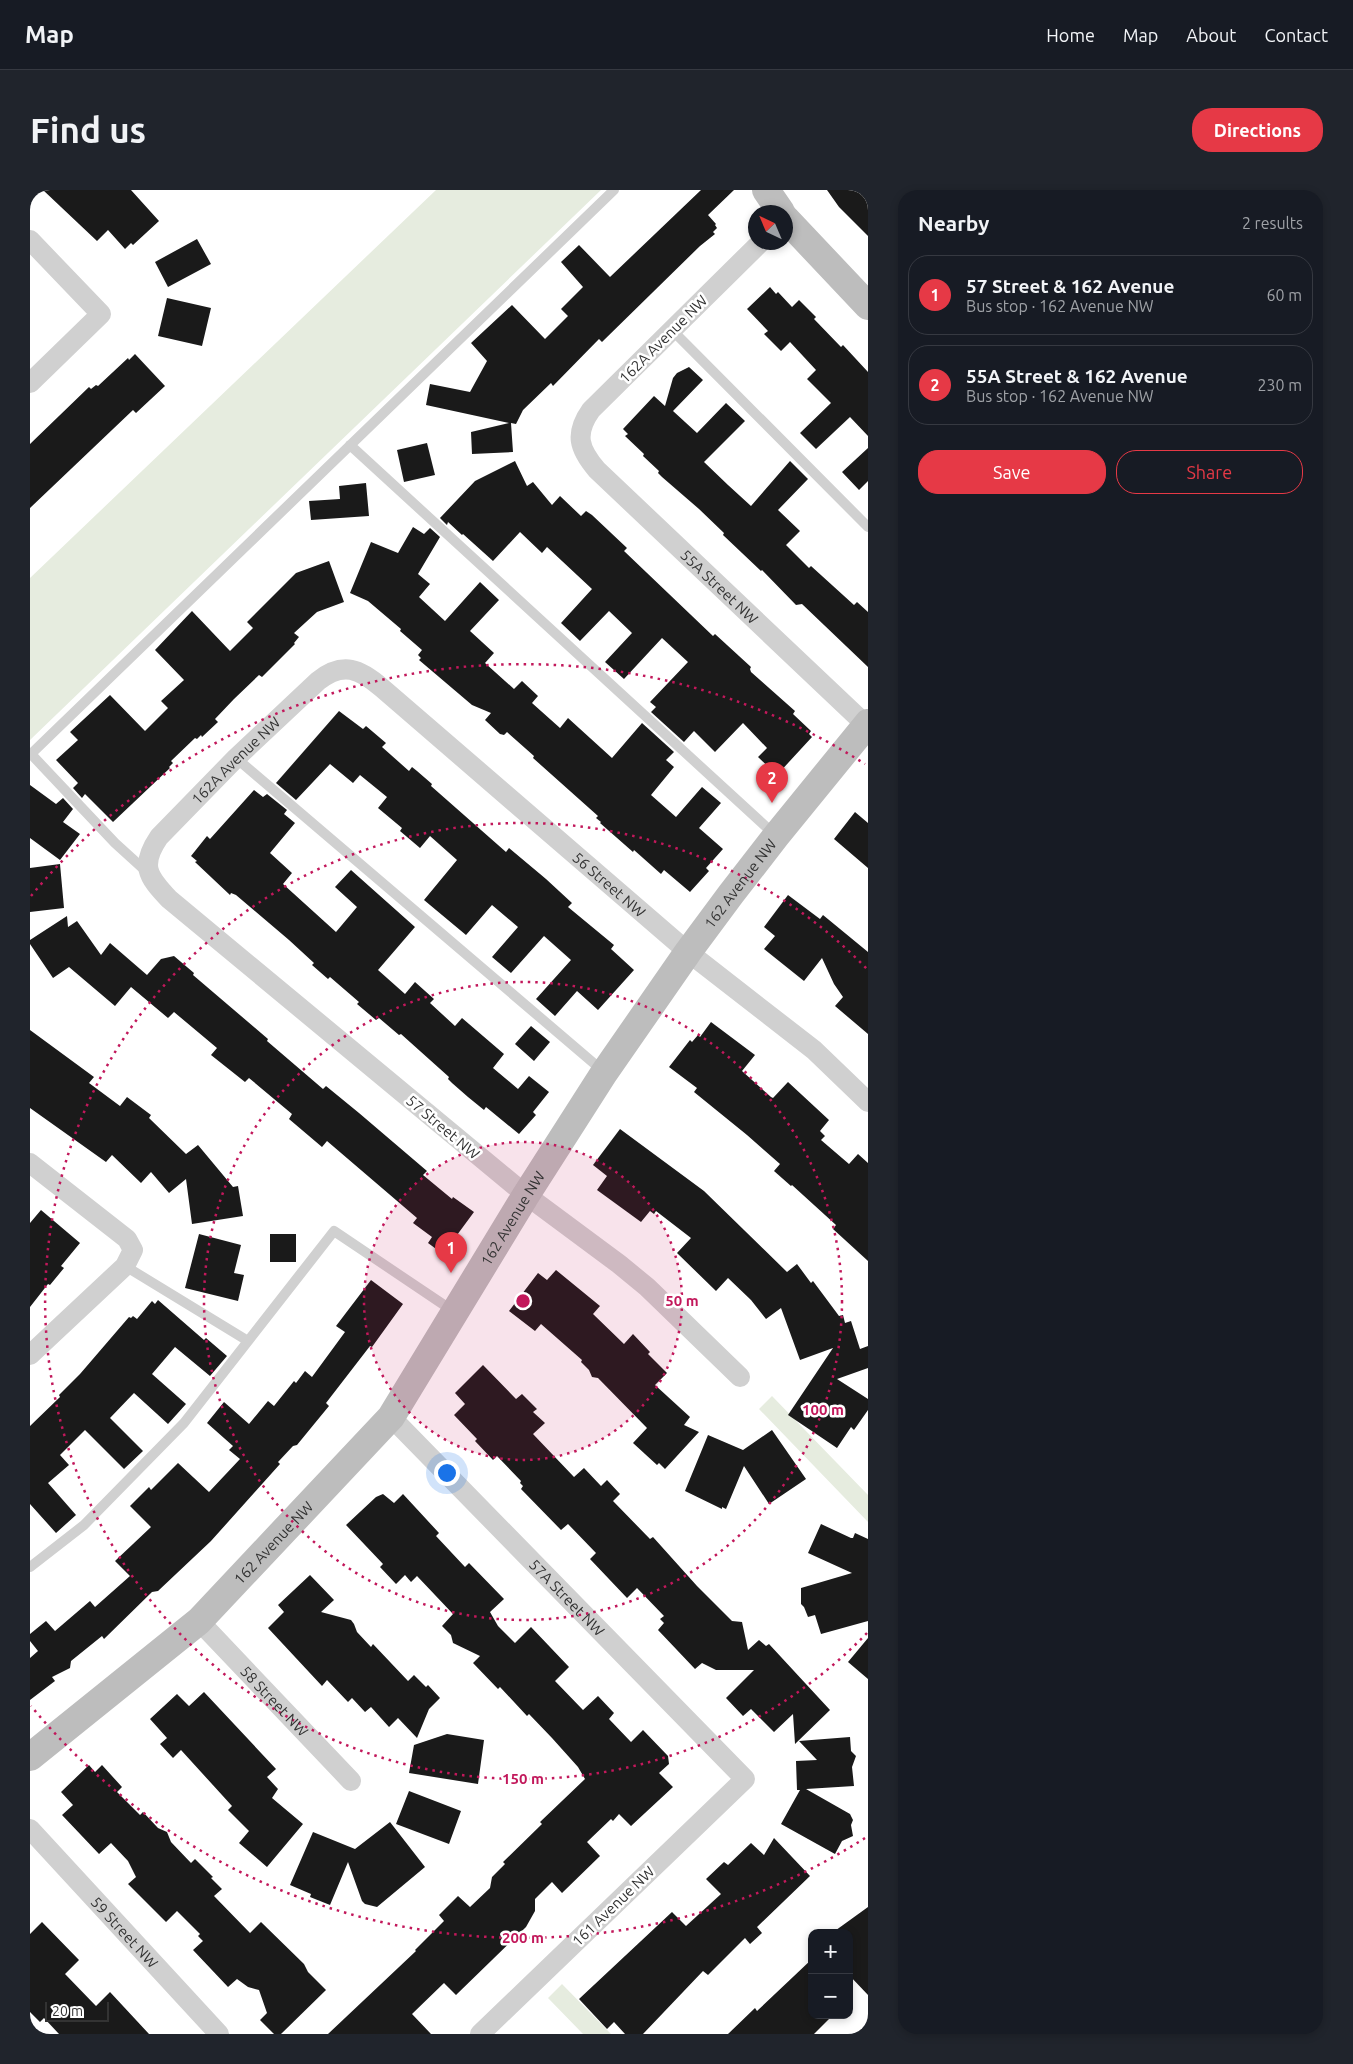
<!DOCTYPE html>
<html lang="en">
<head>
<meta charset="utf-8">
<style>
  :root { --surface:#171b24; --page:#20242c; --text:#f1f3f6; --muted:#9ea1a6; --line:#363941; --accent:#e63946 }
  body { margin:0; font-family:Ubuntu,sans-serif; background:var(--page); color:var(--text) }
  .controls { position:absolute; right:15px; bottom:15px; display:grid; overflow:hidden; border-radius:10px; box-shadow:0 2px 8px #0003 }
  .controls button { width:45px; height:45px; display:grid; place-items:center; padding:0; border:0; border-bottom:1px solid var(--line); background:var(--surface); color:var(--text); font:25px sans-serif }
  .compass { position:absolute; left:718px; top:15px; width:45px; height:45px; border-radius:50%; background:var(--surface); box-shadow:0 2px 8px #0003; rotate:316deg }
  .scale { position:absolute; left:15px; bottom:12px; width:64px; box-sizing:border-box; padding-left:5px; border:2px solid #333; border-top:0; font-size:14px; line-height:18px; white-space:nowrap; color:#333; -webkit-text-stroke:4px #fff; paint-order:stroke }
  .you { position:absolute; left:416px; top:1282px; width:18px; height:18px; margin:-12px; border:4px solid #fff; border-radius:50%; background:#1a73e8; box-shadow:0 0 0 8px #1a73e833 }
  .badge { display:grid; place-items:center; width:32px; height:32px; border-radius:50%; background:var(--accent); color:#fff; font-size:16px; font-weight:700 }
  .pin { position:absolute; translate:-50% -41px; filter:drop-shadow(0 1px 2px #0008) }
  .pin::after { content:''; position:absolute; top:26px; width:18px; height:15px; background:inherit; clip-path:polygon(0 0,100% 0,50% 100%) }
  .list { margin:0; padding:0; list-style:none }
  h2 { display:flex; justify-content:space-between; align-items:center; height:65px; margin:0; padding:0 20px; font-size:21px }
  h2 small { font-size:16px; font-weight:400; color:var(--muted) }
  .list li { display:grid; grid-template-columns:32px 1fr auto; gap:15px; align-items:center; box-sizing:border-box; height:80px; margin:0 10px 10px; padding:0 10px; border:1px solid var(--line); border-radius:20px }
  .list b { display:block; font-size:19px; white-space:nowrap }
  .list p { margin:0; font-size:16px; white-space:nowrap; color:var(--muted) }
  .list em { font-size:16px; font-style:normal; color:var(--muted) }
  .actions { display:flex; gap:10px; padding:15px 20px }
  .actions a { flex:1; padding:11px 0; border:1px solid var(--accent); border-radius:20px; text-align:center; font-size:18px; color:var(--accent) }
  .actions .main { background:var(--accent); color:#fff }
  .map { position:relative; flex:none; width:838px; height:1844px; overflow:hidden; border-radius:20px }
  header { display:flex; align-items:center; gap:30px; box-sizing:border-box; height:70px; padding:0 25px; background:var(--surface); border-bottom:1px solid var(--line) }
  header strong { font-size:24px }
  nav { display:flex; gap:28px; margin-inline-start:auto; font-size:18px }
  .intro { display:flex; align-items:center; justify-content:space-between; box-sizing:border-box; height:120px; padding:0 30px }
  h1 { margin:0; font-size:35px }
  .button { padding:12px 22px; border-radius:20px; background:var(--accent); color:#fff; font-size:18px; font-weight:700 }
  main { display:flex; gap:30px; padding:0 30px }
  aside { flex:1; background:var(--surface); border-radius:20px; box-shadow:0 2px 8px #0003 }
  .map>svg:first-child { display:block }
  .green { fill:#e6ecdf }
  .building { fill:#1a1a1a }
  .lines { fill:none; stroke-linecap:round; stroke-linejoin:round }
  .lane { stroke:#d0d0d0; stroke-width:10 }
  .street { stroke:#d0d0d0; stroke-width:20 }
  .secondary { stroke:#bdbdbd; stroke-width:28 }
  .ring { fill:none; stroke:#c2185b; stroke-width:2.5; stroke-dasharray:2.5 5 }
  .labels { text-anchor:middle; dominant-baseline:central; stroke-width:5; stroke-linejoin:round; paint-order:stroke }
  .street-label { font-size:15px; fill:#333; stroke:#fff }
  .centre { fill:#c2185b; stroke:#fff; stroke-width:2.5 }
  .ring-label { font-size:15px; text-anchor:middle; font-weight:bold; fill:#c2185b; stroke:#fff; stroke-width:5; stroke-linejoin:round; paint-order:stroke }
</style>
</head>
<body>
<header>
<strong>Map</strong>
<nav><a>Home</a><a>Map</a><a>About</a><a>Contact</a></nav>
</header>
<div class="intro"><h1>Find us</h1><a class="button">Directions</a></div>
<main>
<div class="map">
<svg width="838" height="1844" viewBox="0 0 838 1844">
  <rect width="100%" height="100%" fill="#fff"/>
  <path class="green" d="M406,0h165l-571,550v-162z
    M742,1206l96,99v27l-109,-113z
    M532,1794l49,50h-28l-35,-36z"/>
  <path class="building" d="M13,0h88l28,31 -26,24 -2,-2 -6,6 -17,-19 -11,11z
    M671,0h33l-26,25 8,9 -1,1 2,3 -4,4 2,2 -15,12 -98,96 -3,-3 -46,47 -2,-3 -28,27 -7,14 -5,-1 2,29 -41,2 -1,-22 38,-9 -83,-18 4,-21 40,8 17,-31 -16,-18 41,-38 33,34 23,-23 -7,-7 22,-22 -22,-25 18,-17 31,32z
    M797,0h41v46l-29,-29z
    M167,49l14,25 -43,23 -13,-25z
    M740,97l6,7 2,-2 14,15 7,-7 17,17 -2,2 27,28 2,-2 25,27v64l-18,-19 -34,32 -16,-16 31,-30 -24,-24 9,-9 -26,-28 -9,9 -17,-17 4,-3 -21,-22z
    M137,108l44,10 -9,38 -44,-10z
    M105,164l30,32 -29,27 -3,-3 -103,98v-64l59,-57 2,2 5,-4 2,1 30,-28 1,2z
    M659,177l14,13 -30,31 24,22 29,-30 19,18 -41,41 24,23 23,21 39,-45 18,18 -30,31 22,21 -14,14 23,23 2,-2 43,39 3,-3 11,10v55l-66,-63 -6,1 -34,-35 -1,1 -38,-36 1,-2 -25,-24 -37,-32 -4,-4 1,-2 -16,-15 1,-2 -19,-18 3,-2 -5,-5 31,-33 11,10 8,-28 4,-5z
    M397,253l8,32 -31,7 -7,-32z
    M838,258v33l-9,9 -17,-18z
    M485,271l12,25 6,-4 19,23 8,-9 21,20 5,-5 6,4 35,33 -3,3 89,85 2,-2 36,33 -1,2 1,3 44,39 -2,3 18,17 -2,3 3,3 -35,38 -19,-18 9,-9 -24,-25 -28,29 -21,-21 -10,11 -33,-30 5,-5 -6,-5 38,-40 -26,-24 -38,41 -19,-17 27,-29 -23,-22 -29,30 -19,-18 31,-34 -45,-42 -5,6 -22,-21 -27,29 -30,-27 -1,1 -14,-13 -1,3 -7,-7 35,-37z
    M336,293l3,33 -58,4 -2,-19 31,-2 -1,-13z
    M383,337l11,7 6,-6 10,9 -22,37 12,10 -11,13 26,24 35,-39 19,18 -29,31 24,22 -9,10 29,26 8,-8 16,15 -6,7 28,25 8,-10 44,40 30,-35 32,29 -8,8 8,7 -23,28 25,22 26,-30 19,16 -22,25 24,21 -17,19 3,3 -19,21 -26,-22 -3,4 -27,-24 -1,2 -33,-29 1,-1 -5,-4 2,-2 -65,-58 1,-2 -27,-24 -3,3 -4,-1 -15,-14 6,-7 -19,-8 -53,-45 2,-2 -3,-3 4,-5 -22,-19 1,-2 -33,-28 -18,-8 21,-51 27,11z
    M299,371l15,41 -27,10 -23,21 5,4 -5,6 1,1 -33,33 -3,-2 -25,24 -19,20 3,3 -16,15 -1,-2 -4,4 -2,-1 -24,23 2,2 -4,4 1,1 -57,54 -28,-28 -3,4 -9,-10 5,-5 -22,-23 22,-20 -8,-8 40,-37 35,36 23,-23 -7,-7 23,-21 -29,-30 37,-39 38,40 23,-23 -6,-6 49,-49z
    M309,521l24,18 3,-3 20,17 -4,4 27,24 3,-4 5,4 15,13 -1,2 75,66 3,-4 37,31 26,24 -4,4 46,38 -3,4 23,21 -36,40 -21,-19 -22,25 -19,-17 35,-39 -27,-24 -33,37 -19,-16 26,-30 -26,-22 -26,30 -42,-35 33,-40 -27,-24 -10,12 -20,-17 2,-3 -24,-20 9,-11 -27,-22 -7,8 -23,-19 -34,36 -20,-17z
    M0,595l26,19 7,-6 10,11 -10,13 17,12 -20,26 -30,-22z
    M224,600l9,7 4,-3 20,16 -3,4 11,9 -25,30 22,20 -9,11 53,48 21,-25 -22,-20 16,-17 64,57 -37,43 27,24 10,-12 19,17 -4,4 25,23 7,-8 42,36 -11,14 25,21 11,-13 20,16 -16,20 3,3 -17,19 -33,-27 -2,3 -16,-13 -16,-14 -4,-4 1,-2 -48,-43 -2,1 -20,-17 -3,2 -19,-16 2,-2 -29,-25 -2,2 -16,-14 2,-2 -25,-23 -53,-45 -5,-2 -1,2 -35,-33 2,-1 -6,-5 16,-20 3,3z
    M825,622l13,11v45l-34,-29z
    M30,674l4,44 -34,4v-44z
    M758,705l32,24 3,-4 45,37v82l-33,-28 8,-9 -9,-13 -12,-26 -18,23 -40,-32 11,-13 -11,-9z
    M37,726l1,11 9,-6 24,34 9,-12 37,32 14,-16 13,-3 20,17 -1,2 75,64 -1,2 56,48 3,-3 33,27 68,58 -4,4 29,24 1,-2 21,15 -31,42 -15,-11 4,-6 -19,-14 4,-5 -90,-77 -5,6 -33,-28 3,-5 -43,-36 -4,4 -34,-27 6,-7 -43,-36 -6,6 -37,-31 -16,19 -46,-39 -16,11 -23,-34v-4z
    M681,832l44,33 -13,16 29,26 2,1 15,-16 41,38 -9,11 5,5 -4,4 28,24 9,-10 10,9v98l-35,-32 3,-4 -44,-40 -1,1 -17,-15 6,-7 -33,-29 -53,-43 3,-4 -28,-21 21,-27 2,2 6,-7 2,2z
    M501,836l19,16 -16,19 -19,-17z
    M0,840l64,47 -5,6 31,23 7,-9 24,18 -2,3 37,36 12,-9 35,42 5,-1 5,30 -51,8 -6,-45 -17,14 -18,-21 -10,11 -29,-28 -6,7 -76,-54z
    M590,939l84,62 83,81 10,-8 14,19 2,-2 26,35 4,-1 2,8 6,-2 9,28 8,-3v22l-31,11 31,20v11l-14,20 -3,-3 -14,21 -49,-33 45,-67 -33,12 -19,-52 -15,11 -15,-19 -23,-22 -12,13 -39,-38 14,-15 -35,-27 -2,3 -4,-3 -9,11 -44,-32 10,-14 -14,-11z
    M11,1020l39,33 -19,23 3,2 -14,17 -2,-1 -18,23v-84z
    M169,1044l42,11 -7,28 10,2 -6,26 -53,-13z
    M240,1044h26v28h-26z
    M526,1080l44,36 -7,8 31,30 9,-10 17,18 -2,2 19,19 -12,12 35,32 -6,8 15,7 -34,37 -6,-6 -2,2 -24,-22 14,-15 -49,-50 -6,-1 -3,-7 -8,-8 1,-2 -41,-36 -6,7 -26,-20 29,-38 9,7z
    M341,1090l32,24 -31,43 -2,-1 -44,57 3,3 -14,17 -18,22 -4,1 -15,16 2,2 -69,77 -53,50 -6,1 -48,47 -2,-3 -31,25 -1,7 -18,9 3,4 -25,19v-42l8,-7 -8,-10v-7l16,-13 9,10 35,-30 5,6 35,-31 -15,-15 36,-34 -21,-21 19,-19 2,3 27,-27 31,29 31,-33 -11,-9 4,-4 -26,-23 17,-21 25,22 19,-23 6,5 20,-25 2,2 9,-12 7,6 33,-45 -9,-6z
    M128,1110l46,40 2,-2 21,18 -17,20 -35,-29 -23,27 34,30 -18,20 -34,-31 -24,25 33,33 -19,18 -39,-39 -25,25 9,10 -21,18 28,32 -20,18 -26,-29v-78l30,-29 -1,-2 21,-21 49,-57 2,1 2,-2 4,3 15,-18 3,3z
    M453,1175l33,34 6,-5 15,15 -4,3 12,11 -12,11 41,43 10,-9 17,18 6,-6 13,14 -7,7 37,38 3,-2 44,49 35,35 10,1 6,28 11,-10 7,6 3,-2 61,66 -35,34 -2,-30 -19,18 -23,-23 -8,7 -17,-18 28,-28h-38l-14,-7 -7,6 -37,-39 6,-7 -4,-4 4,-3 -27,-28 -10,10 -37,-39 6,-6 -28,-29 -7,6 -40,-41 2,-3 -3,-3 1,-2 -24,-25 -4,4 -18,-19 2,-2 -23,-24 11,-11 -10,-11z
    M742,1240l34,49 -37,25 -25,-38 -18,43 -4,-2v2l-37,-18 23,-56 35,15z
    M353,1304l11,9 9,-9 36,39 -3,3 29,31 4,-4 35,36 -14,13 8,14 17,17 16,-16 38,40 -14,14 28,29 15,-14 16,17 -5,6 22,23 12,-12 25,26 1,8 -10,9 14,14 -42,39 -12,-12 -6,7 -2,-2 -24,23 13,14 -38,37 -10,-11 -17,17v12l-9,16 -70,68 -12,-12 -32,31 19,20h-103l88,-83 -1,-1 29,-29 -5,-6 19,-19 12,11 20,-19 2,-11 13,-13 -2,-2 39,-38 -2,-2 45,-43 -7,-12 -26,-29 -23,-24 -2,2 -27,-29 -2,2 -25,-26 7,-7 -27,-13 -2,-8 -9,-9 11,-12 -36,-38 -6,6 -6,-7 -9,9 -16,-17 3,-3 -37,-39 30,-28z
    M791,1334l30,14h2l2,-5 13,6v82l-47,13 -6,-19 -7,2 -4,-10 -3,-3v-16l51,-15 -44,-20z
    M280,1385l24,25 -13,12 30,8 3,4 3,8 14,15 2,-3 35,37 6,-6 12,12 2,-2 12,13 -11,11 -12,29 -19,-20 -9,9 -18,-20 -6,5 -13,-14 -4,4 -21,-22 -5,6 -54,-58 16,-16 -6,-7z
    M838,1448v41l-20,-17z
    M174,1502l72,77 -9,8 11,12 -6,9 31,26 -36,43 -28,-24 10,-12 -21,-21 4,-4 -51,-56 -8,8 -13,-14 7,-6 -17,-19 27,-25 12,12z
    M417,1544l37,6 -6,44 -69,-11 5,-28z
    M820,1547l1,14 5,5 -4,11 2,19 -48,3 44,25 3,6 -2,5 2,11 -11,5 -7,13 -54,-30 19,-34h-3l-1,-29 21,-1 -18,-19z
    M59,1575l6,7 7,-7 20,22 -5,5 23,23 3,-3 15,16 9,4 4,10 20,21 4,-4 18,18 -2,1 11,11 -8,7 36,37 11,-11 43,42 4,8 18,18 -45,44h-7l-14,-14 7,-7 -8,-23 -11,-3 -11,-8 -9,8 -35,-37 10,-9 -5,-5 2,-2 -23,-23 -11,11 -38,-38 8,-7 -8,-16 -17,-18 -12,11 -37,-39 11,-10 -12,-13z
    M379,1601l52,20 -12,33 -53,-20z
    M360,1632l35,45 -48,40 -12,-3 -3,-3 -14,-39 -18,43 -20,-8 1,-3 -21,-9 23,-53 42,17z
    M744,1648l36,38 -53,51 5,6 -12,11 -5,-6 -37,37 -5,-4 -60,63h-18l-11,-12 -7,7 -28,-30 93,-87 14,14 35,-32 -15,-15 18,-17 4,3 23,-22 13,12z
    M838,1717v88l-19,-20v-42h-17z
    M12,1732l37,38 -14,14 31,32 14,-14 39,42h-90l-15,-16 -4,4 -10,-10v-78z
    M782,1769v56h21l-19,19h-86l27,-26 2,3z"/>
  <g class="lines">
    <path class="lane" d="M642,140l196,197
      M320,255l425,390
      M206,568l368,314
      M118,683l-33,-30 -84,-89 583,-564
      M95,1076l123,75
      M0,1377l54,-42 100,-102 150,-192 119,80"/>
    <g class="street">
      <path d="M0,50l71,74 -71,69"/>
      <path id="s1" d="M731,52l-170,168c-17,24 -12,39 6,60l269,255"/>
      <path d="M0,973l97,76 6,11 -8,16 -95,89"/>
      <path id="s2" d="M710,1187l-93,-90 -28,-23 -93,-69 -357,-296c-22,-23 -29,-34 -10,-62l77,-79 82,-77c25,-20 42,-12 64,7l306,264 126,98 54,52"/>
      <path id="s3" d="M361,1227l354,362 -265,255"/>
      <path id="s4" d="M169,1431l152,160"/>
      <path id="s5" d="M0,1639l189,205"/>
    </g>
    <g class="secondary">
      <path d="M736,0l15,22"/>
      <path d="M756,29l82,87"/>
      <path id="s6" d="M0,1567l169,-136 192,-204 135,-222 78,-122 84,-121 43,-58 45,-58 92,-113"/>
    </g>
  </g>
  <circle cx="493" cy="1111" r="159" fill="#c2185b" fill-opacity=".12"/>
  <g class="ring">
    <circle cx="493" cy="1111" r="159"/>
    <circle cx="493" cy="1111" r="319"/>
    <path d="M837 1443A478 478 0 1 1 837 779"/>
    <path d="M835 1648A637 637 0 0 1 1 1516M1 706A637 637 0 0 1 835 574"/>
  </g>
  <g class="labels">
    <g class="street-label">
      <text transform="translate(633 149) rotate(-45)">162A Avenue NW</text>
      <text stroke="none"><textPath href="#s1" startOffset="475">55A Street NW</textPath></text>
      <text stroke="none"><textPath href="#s2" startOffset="925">162A Avenue NW</textPath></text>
      <text stroke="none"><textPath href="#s6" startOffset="1135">162 Avenue NW</textPath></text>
      <text stroke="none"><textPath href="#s2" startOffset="1412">56 Street NW</textPath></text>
      <text transform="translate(413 937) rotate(40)">57 Street NW</text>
      <text stroke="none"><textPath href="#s6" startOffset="730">162 Avenue NW</textPath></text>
      <text stroke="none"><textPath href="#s6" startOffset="325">162 Avenue NW</textPath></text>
      <text stroke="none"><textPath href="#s3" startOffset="252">57A Street NW</textPath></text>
      <text stroke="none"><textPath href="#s4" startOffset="110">58 Street NW</textPath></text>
      <text transform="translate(583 1716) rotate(-44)">161 Avenue NW</text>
      <text stroke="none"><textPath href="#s5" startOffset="140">59 Street NW</textPath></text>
    </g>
  </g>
  <circle cx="493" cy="1111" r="8" class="centre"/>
  <g class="ring-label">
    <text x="652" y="1116">50 m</text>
    <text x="793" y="1225">100 m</text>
    <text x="493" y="1594">150 m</text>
    <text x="493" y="1753">200 m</text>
  </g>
</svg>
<div class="controls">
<button>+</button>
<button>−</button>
</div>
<svg class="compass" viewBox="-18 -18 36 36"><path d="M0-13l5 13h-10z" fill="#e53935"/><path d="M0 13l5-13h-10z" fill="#9ea1a6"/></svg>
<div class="scale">20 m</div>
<div class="you"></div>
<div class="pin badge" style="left:421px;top:1083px">1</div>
<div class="pin badge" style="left:742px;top:613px">2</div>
</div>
<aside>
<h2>Nearby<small>2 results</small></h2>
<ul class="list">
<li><span class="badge">1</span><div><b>57 Street &amp; 162 Avenue</b><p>Bus stop · 162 Avenue NW</p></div><em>60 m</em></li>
<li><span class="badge">2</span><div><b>55A Street &amp; 162 Avenue</b><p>Bus stop · 162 Avenue NW</p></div><em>230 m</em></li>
</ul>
<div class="actions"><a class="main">Save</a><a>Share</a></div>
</aside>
</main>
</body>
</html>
